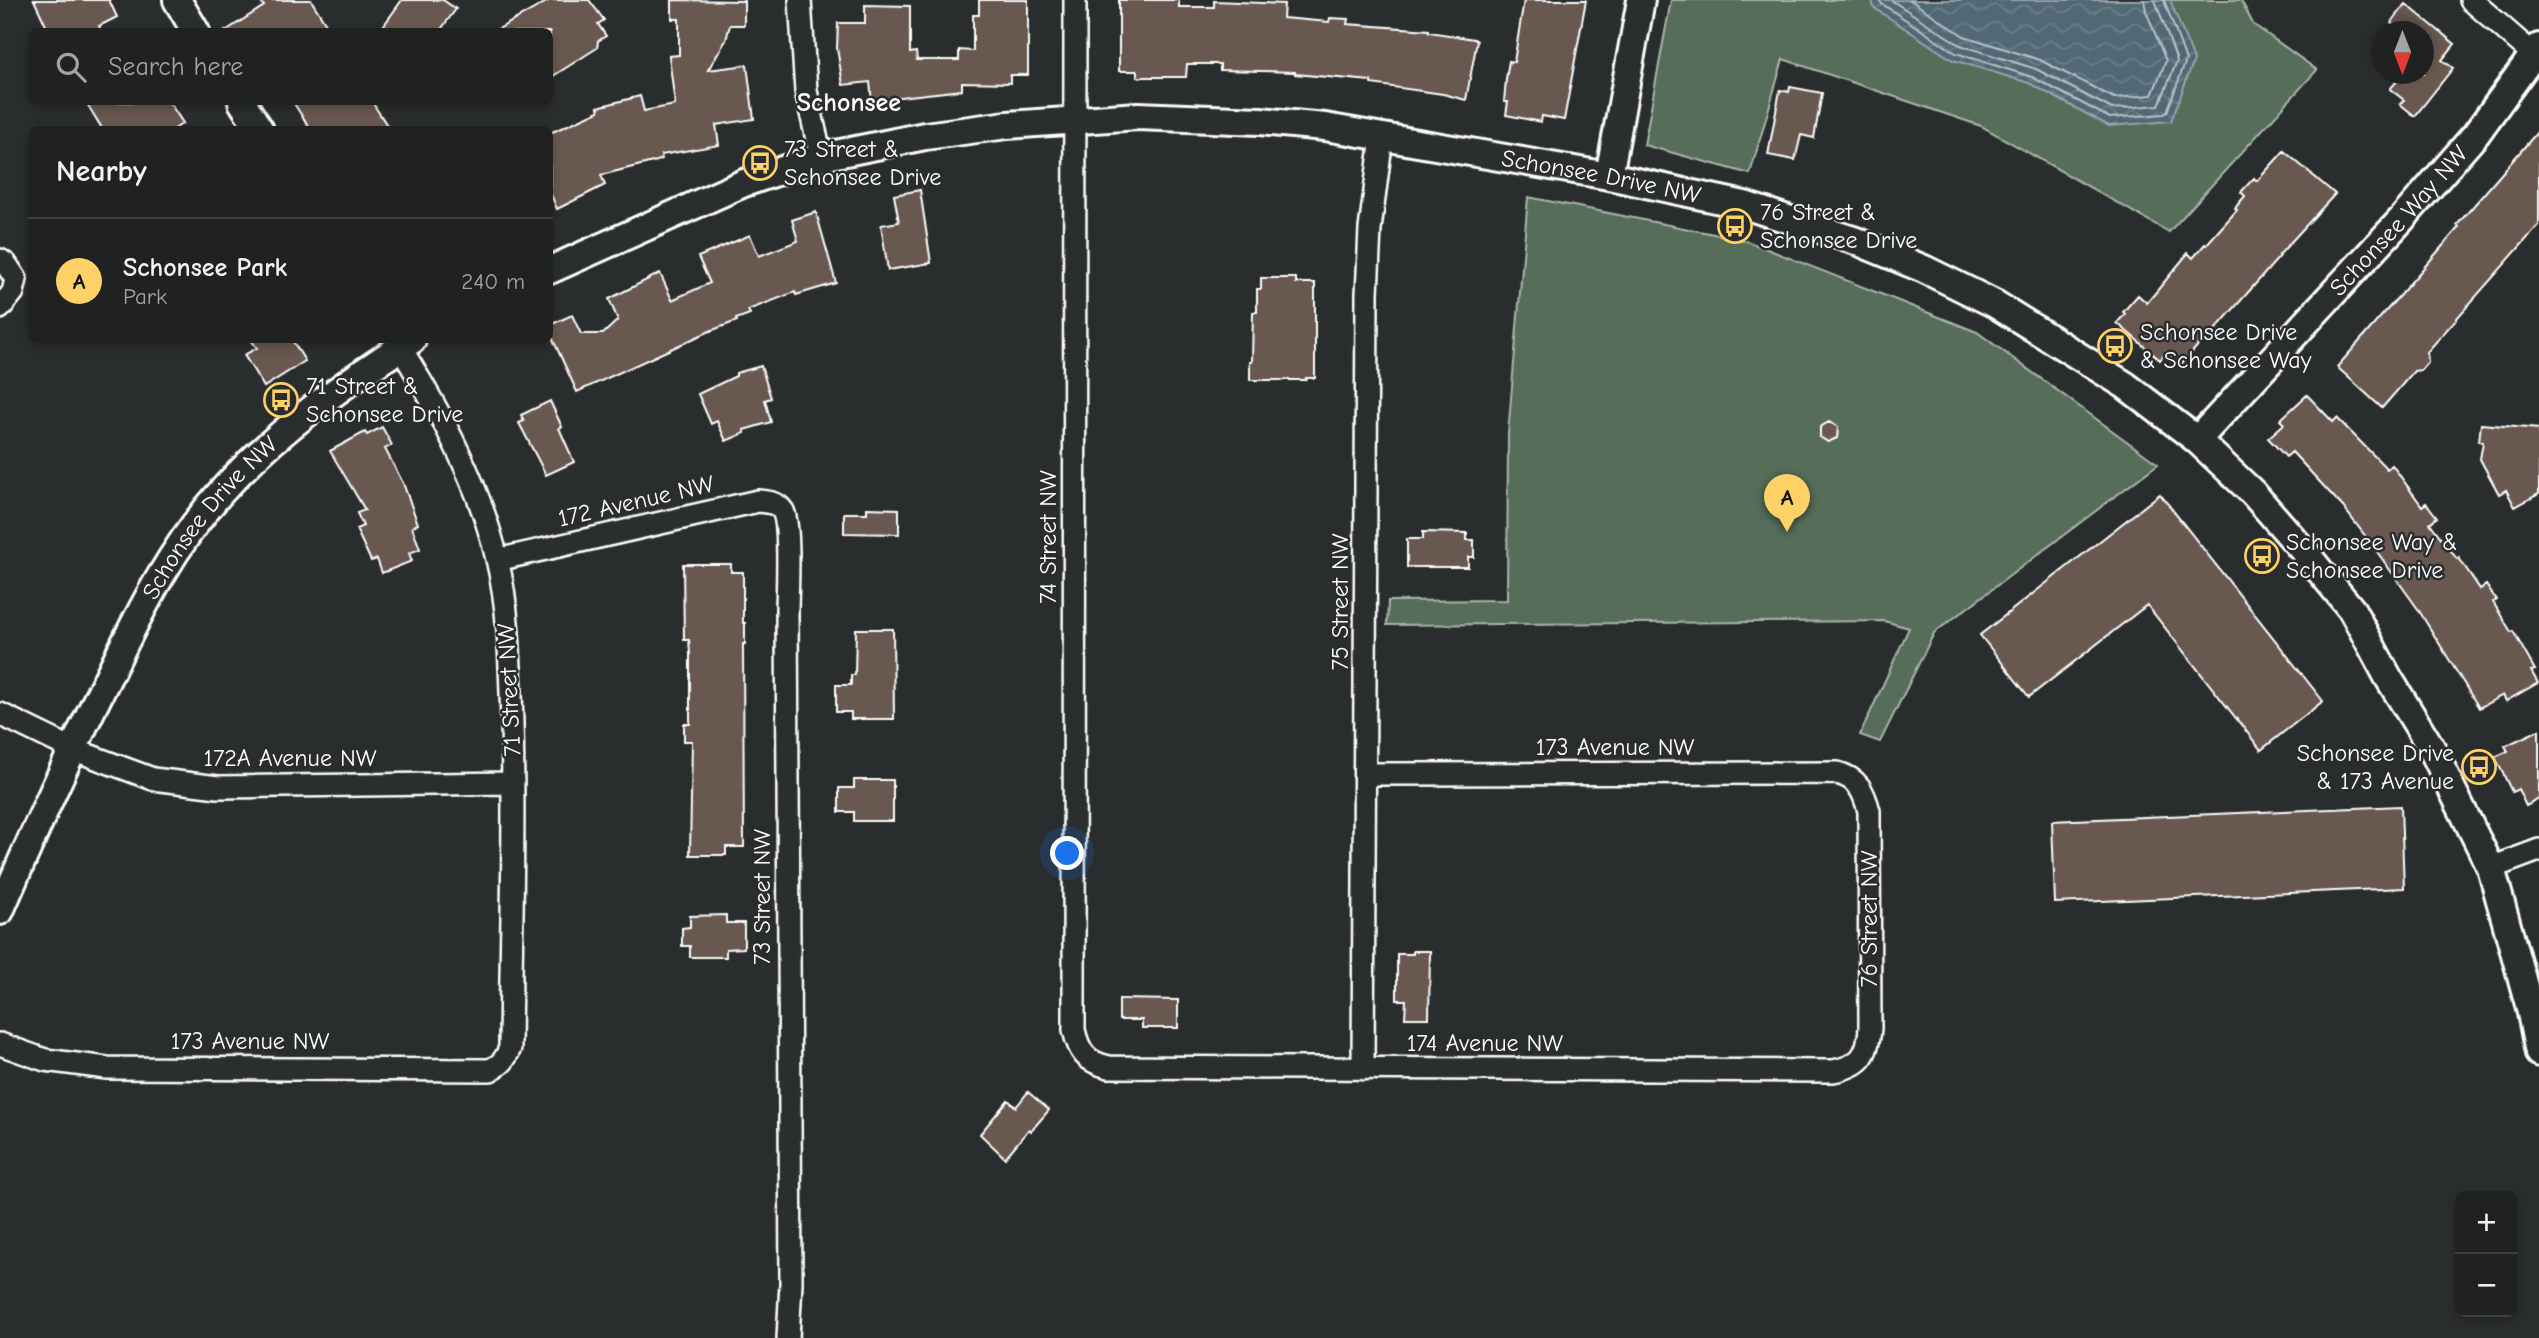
<!DOCTYPE html>
<html lang="en">
<head>
<meta charset="utf-8">
<style>
  :root { --surface:#202222; --page:#282a2a; --text:#f1f3f6; --muted:#a2a4a5; --line:#3d3f40; --accent:#ffd166 }
  body { margin:0; font-family:"Comic Neue",sans-serif; background:var(--page); color:var(--text) }
  .controls { position:absolute; right:21px; bottom:21px; display:grid; overflow:hidden; border-radius:10px; box-shadow:0 4px 10px #0003 }
  .controls button { width:63px; height:63px; display:grid; place-items:center; padding:0; border:0; border-bottom:2px solid var(--line); background:var(--surface); color:var(--text); font:35px sans-serif }
  .compass { position:absolute; left:2371px; top:21px; width:63px; height:63px; border-radius:50%; background:var(--surface); box-shadow:0 4px 10px #0003; rotate:180deg }
  .you { position:absolute; left:1068px; top:854px; width:24px; height:24px; margin:-18px; border:5px solid #fff; border-radius:50%; background:#1a73e8; box-shadow:0 0 0 10px #1a73e833 }
  .badge { display:grid; place-items:center; width:46px; height:46px; border-radius:50%; background:var(--accent); color:#111; font-size:23px; font-weight:700 }
  .pin { position:absolute; translate:-50% -58px; filter:drop-shadow(0 2px 4px #0008) }
  .pin::after { content:''; position:absolute; top:37px; width:24px; height:21px; background:inherit; clip-path:polygon(0 0,100% 0,50% 100%) }
  .list { margin:0; padding:0; list-style:none }
  h2 { display:flex; justify-content:space-between; align-items:center; height:91px; margin:0; padding:0 28px; font-size:30px }
  h2 small { font-size:23px; font-weight:400; color:var(--muted) }
  .list li { display:grid; grid-template-columns:46px 1fr auto; gap:21px; align-items:center; box-sizing:border-box; height:126px; padding:0 28px; border-top:2px solid var(--line) }
  .list b { display:block; font-size:26px; white-space:nowrap }
  .list p { margin:0; font-size:23px; white-space:nowrap; color:var(--muted) }
  .list em { font-size:23px; font-style:normal; color:var(--muted) }
  .icon { flex:none; width:38px; height:38px; fill:none; stroke:currentColor; stroke-width:2; stroke-linecap:round; stroke-linejoin:round }
  .map { position:relative; flex:none; width:2539px; height:1338px; overflow:hidden }
  .search { position:absolute; background:var(--surface); box-shadow:0 4px 10px #0003; left:28px; top:28px; width:525px; height:77px; display:flex; align-items:center; gap:18px; box-sizing:border-box; padding:0 24px; border-radius:10px; color:var(--muted); font-size:26px }
  .panel { position:absolute; background:var(--surface); box-shadow:0 4px 10px #0003; left:28px; top:126px; width:525px; height:217px; border-radius:10px }
  .map>svg:first-child { display:block }
  .park { fill:#566d5a; stroke:#aab6ac; stroke-width:2 }
  .water { fill:url(#water-waves); stroke:#97a4ac; stroke-width:2 }
  .lines { fill:none; stroke-linecap:round; stroke-linejoin:round }
  .shore { stroke:#b9c3c8; stroke-width:2 }
  .building { fill:#685950; stroke:#fff; stroke-width:2 }
  .minor-casing { stroke:#fff; stroke-width:26 }
  .tertiary-casing { stroke:#fff; stroke-width:32 }
  .minor { stroke:#2a2d2e; stroke-width:21 }
  .tertiary { stroke:#2a2d2e; stroke-width:26 }
  .labels { text-anchor:middle; dominant-baseline:central; stroke-width:5; stroke-linejoin:round; paint-order:stroke }
  .poi-label { font-size:24px; fill:#fff; stroke:#2a2d2e; text-anchor:start }
  .street-label { font-size:24px; fill:#fff; stroke:#2a2d2e }
  .neighbourhood-label { font-size:26px; font-weight:bold; fill:#fff; stroke:#2a2d2e }
</style>
</head>
<body>
<div class="map">
<svg width="2539" height="1338" viewBox="0 0 2539 1338">
  <defs>
    <pattern id="water-waves" width="16" height="10" patternUnits="userSpaceOnUse" patternTransform="scale(1.75)"><rect width="16" height="10" fill="#516875"/><path d="M0 5q4-4 8 0t8 0" fill="none" stroke="#6b7f8a"/></pattern>
  </defs>
  <rect width="100%" height="100%" fill="#2a2d2e"/>
  <filter id="ink" filterUnits="userSpaceOnUse"><feTurbulence type="fractalNoise" baseFrequency=".0143" numOctaves="2"/><feDisplacementMap in="SourceGraphic" scale="14" xChannelSelector="R" yChannelSelector="G"/><feConvolveMatrix kernelMatrix="1 2 1 2 8 2 1 2 1" color-interpolation-filters="sRGB"/></filter>
  <g filter="url(#ink)">
    <path class="park" d="M1671,0h570l12,24 64,46 -148,162 -188,-106 -198,-67 -33,115 -106,-29z
      M1528,197l216,43 233,92 181,132 -224,169 -54,109 -20,-7 49,-107 -25,-7 -497,4 1,-24 119,-1 1,-166z"/>
    <path class="water" d="M1872,0h298l24,60 -23,61 -62,5 -80,-43 -76,-23 -79,-52z"/>
    <g class="lines">
      <path class="shore" d="M1879,0l3,4 74,49 76,24 78,41 54,-4 3,-2 19,-52 -22,-60
        M1891,0l69,45 76,24 76,40 47,-4 18,-44 -22,-61
        M1910,0l54,36 76,24 74,38 38,-3 14,-34 -20,-50 -2,-11"/>
    </g>
    <path class="building" d="M34,0h75l8,17 -18,9 3,6h-53z
      M259,0h52l20,32h-107l40,-26z
      M402,0h41l13,9 -17,23h-60z
      M550,0h39l15,20 -6,4 8,12 -8,5 -1,7 -47,30v-46h-57z
      M672,0l72,1v24h-14l-4,15 -18,30 39,-5 7,54 -38,6 3,20 -58,10 1,4 -5,2 -56,14 4,10 -48,24 -7,-17v-59l49,-22 -1,-4 42,-11 4,15 31,-6 -6,-49 10,-1v-36h-7z
      M979,0h49v75h-18v8l-48,-1v8l-71,8 1,2 -20,2 -2,-20 -27,3 -6,-37 1,-25h27v-18l45,1v47l6,-1 1,8h42v-10l14,1v-36h6z
      M1119,0h60v7h35v-6l70,3 -1,14 46,4 1,-4 18,1 -1,5 82,6v2l45,7 3,2 -11,59 -23,-6 -72,-10v-3l-76,-7v-2l-75,-2v-6h-33l-1,13h-49v-6h-18z
      M1524,0h62l-22,120 -22,-4 -1,6 -35,-7 2,-13h-4l2,-23 3,-18 5,1z
      M2406,4l49,40 -13,16 11,8 -38,48 -15,-12 4,-4 -14,-11 13,-15h21v-42h-28v-4l-5,-5z
      M1790,87l32,6 -8,45 -13,-3 -6,25 -27,-5 12,-65 9,2z
      M86,102h83l14,21 -10,7h-70z
      M293,102h79l18,28h-79z
      M2539,130v95l-112,127 1,10 -7,8 -7,1 -32,37 -45,-41 97,-111 25,-29 -2,-2z
      M2284,151l51,43 -56,61 1,1 -72,82 -2,-2 -25,29 -15,-13 -6,8 -43,-37 8,-9 -2,-2 15,-17 9,8 41,-50 5,5 12,-14 1,1 31,-35 -2,-2 10,-12 -4,-4 13,-14 3,3z
      M920,190l11,73 -43,7 -7,-45 18,-3 -5,-27z
      M816,212l20,71 -40,12 -1,-3 -47,18 2,4 -14,5 1,2 -27,10 -133,61 -27,-59v-8l22,-10 9,19h22l15,-14 -9,-21 51,-26 12,27 38,-17 -12,-26 52,-22 9,21 39,-15 -6,-21z
      M1261,278h35v5h19v95h-9v2h-56v-18h2l1,-50h4v-23h4z
      M251,340h41l13,21 -41,26 -20,-32 13,-7z
      M761,366l10,32 -6,2 6,22 -27,8 1,3 -19,8 -9,-20 -6,3 -13,-30 38,-18v-3z
      M2307,395l26,27 4,-4 50,51 5,-4 30,41 4,-3 11,14 -7,6 27,36 2,-1 21,31 6,-4 10,15 -3,2 18,30 2,-1 22,39 -4,1 7,12 -32,18 -3,-6 -24,13 -61,-99 -48,-67 -27,-35 -51,-55 -6,5 -18,-19 16,-14 -4,-4z
      M550,401l12,26 -3,1 15,34 -28,13 -27,-52 5,-2 -3,-6z
      M1829,422l9,5 -1,11 -9,4 -8,-5v-10z
      M2481,424l58,5v65l-24,13 -9,-17 -7,4 -19,-35 3,-17 -4,-1z
      M382,427l10,18 -7,4 18,34 15,41 -6,3 8,22 -11,4 3,8 -30,12 -5,-14 -6,2 -15,-32 7,-3 -6,-13 8,-3 -35,-59 35,-19 2,3z
      M2160,494l163,207 -62,49 -114,-145 -118,92 -49,-62z
      M867,508l32,1v25l-55,-1v-20h23z
      M1423,532l44,1v7h7v17h-6v10h-61v-28h16z
      M683,564h48v8h12v51h2v21h-2l1,203h-18v8h-36l2,-114h-8v-17h6v-71l-1,-13h-5z
      M856,629h37l1,90h-43v-7h-15v-27h15v-10h4z
      M2539,730v69l-13,7 -8,-17 -6,3 -17,-35 13,-6 -3,-5z
      M854,780h39v41h-39v-9h-15v-24h15z
      M2401,806l3,82 -349,15 -3,-82z
      M726,915v8h18v25l-18,1v8h-36v-11h-8v-18l8,-1v-11z
      M1413,951h17l-1,67h-24l1,-18h-9v-46h16z
      M1119,999l59,1v28h-36v-8h-23z
      M1028,1092l21,18 -18,21 -2,-2 -24,29 -25,-24 28,-34 8,7z"/>
    <g class="lines">
      <g class="minor-casing">
        <path id="minor" d="M800,0l6,91 15,66
          M1075,0l-1,1030c5,22 12,32 35,37l724,4c27,-5 35,-15 37,-43l-1,-217c-5,-19 -11,-33 -32,-38l-472,1
          M2471,0l62,54
          M0,260l6,4 10,15 -3,13 -13,16
          M497,560l261,-59c10,1 19,1 25,10 8,15 4,81 4,102l4,670 -3,55
          M0,714l72,35 81,30 65,8 295,-4
          M2491,868l48,-18
          M0,1044l45,16 62,8 383,2c12,-6 15,-10 20,-22 1,-108 5,-217 2,-325 -2,-54 -2,-110 -15,-164 -18,-76 -56,-146 -97,-212
          M1363,1069l4,-775 3,-65 12,-92"/>
      </g>
      <g class="tertiary-casing">
        <g id="tertiary">
          <path d="M177,0l19,32"/>
          <path d="M242,102l18,28"/>
          <path d="M1609,176l32,-176"/>
          <path id="s1" d="M550,270l194,-87 77,-26 104,-21 82,-11 131,-9 122,5 65,6 284,49 135,29 112,36 68,28 71,35 130,81 72,55 56,53 50,57 49,60 36,67 44,72 59,119 39,140 9,45"/>
          <path id="s2" d="M2197,440l204,-220 75,-86 63,-87"/>
          <path id="s3" d="M0,911c35,-81 71,-161 111,-240 31,-64 63,-127 111,-180 54,-60 123,-108 190,-151"/>
        </g>
      </g>
      <use href="#minor" class="minor"/>
      <use href="#tertiary" class="tertiary"/>
    </g>
  </g>
  <defs>
    <g id="bus-ring" transform="scale(1.75)"><circle r="9.5" fill="#2a2d2e" stroke="#ffd166" stroke-width="1.5"/><path d="M-5-6H5V4H4V6H2V4H-2V6H-4V4H-5ZM-3.5-4V0h7V-4ZM-3.5 1.2v1.5H-2V1.2ZM2 1.2v1.5H3.5V1.2Z" fill="#ffd166"/></g>
  </defs>
  <g fill-rule="evenodd">
    <use href="#bus-ring" x="760" y="163"/>
    <use href="#bus-ring" x="1735" y="226"/>
    <use href="#bus-ring" x="2115" y="346"/>
    <use href="#bus-ring" x="281" y="400"/>
    <use href="#bus-ring" x="2262" y="556"/>
    <use href="#bus-ring" x="2479" y="767"/>
  </g>
  <g class="labels">
    <g class="poi-label">
      <text x="784" y="149">73 Street &amp;<tspan x="784" dy="28">Schonsee Drive</tspan></text>
      <text x="1760" y="212">76 Street &amp;<tspan x="1760" dy="28">Schonsee Drive</tspan></text>
      <text x="2140" y="332">Schonsee Drive<tspan x="2140" dy="28">&amp; Schonsee Way</tspan></text>
      <text x="306" y="386">71 Street &amp;<tspan x="306" dy="28">Schonsee Drive</tspan></text>
      <text x="2286" y="542">Schonsee Way &amp;<tspan x="2286" dy="28">Schonsee Drive</tspan></text>
      <text x="2454" y="753" text-anchor="end">Schonsee Drive<tspan x="2454" dy="28">&amp; 173 Avenue</tspan></text>
    </g>
    <g class="street-label">
      <text stroke="none"><textPath href="#s1" startOffset="1082">Schonsee Drive NW</textPath></text>
      <text stroke="none"><textPath href="#s2" startOffset="298">Schonsee Way NW</textPath></text>
      <text transform="translate(636 501) rotate(-13)">172 Avenue NW</text>
      <text stroke="none"><textPath href="#s3" startOffset="448">Schonsee Drive NW</textPath></text>
      <text transform="translate(1048 537) rotate(-90)">74 Street NW</text>
      <text transform="translate(1340 602) rotate(-90)">75 Street NW</text>
      <text transform="translate(509 690) rotate(-93)">71 Street NW</text>
      <text x="1615" y="747">173 Avenue NW</text>
      <text x="290" y="758">172A Avenue NW</text>
      <text transform="translate(762 897) rotate(-90)">73 Street NW</text>
      <text transform="translate(1869 919) rotate(-90)">76 Street NW</text>
      <text x="250" y="1041">173 Avenue NW</text>
      <text x="1485" y="1043">174 Avenue NW</text>
    </g>
    <g class="neighbourhood-label">
      <text x="849" y="103">Schonsee</text>
    </g>
  </g>
</svg>
<div class="controls">
<button>+</button>
<button>−</button>
</div>
<svg class="compass" viewBox="-18 -18 36 36"><path d="M0-13l5 13h-10z" fill="#e53935"/><path d="M0 13l5-13h-10z" fill="#a2a4a5"/></svg>
<div class="you"></div>
<div class="pin badge" style="left:1787px;top:532px">A</div>
<div class="search"><svg class="icon" aria-label="search" viewBox="0 0 24 24"><circle cx="10" cy="10" r="6"/><path d="M15 15l6 6"/></svg>Search here</div>
<section class="panel">
<h2>Nearby<small></small></h2>
<ul class="list">
<li><span class="badge">A</span><div><b>Schonsee Park</b><p>Park</p></div><em>240 m</em></li>
</ul>
</section>
</div>
</body>
</html>
